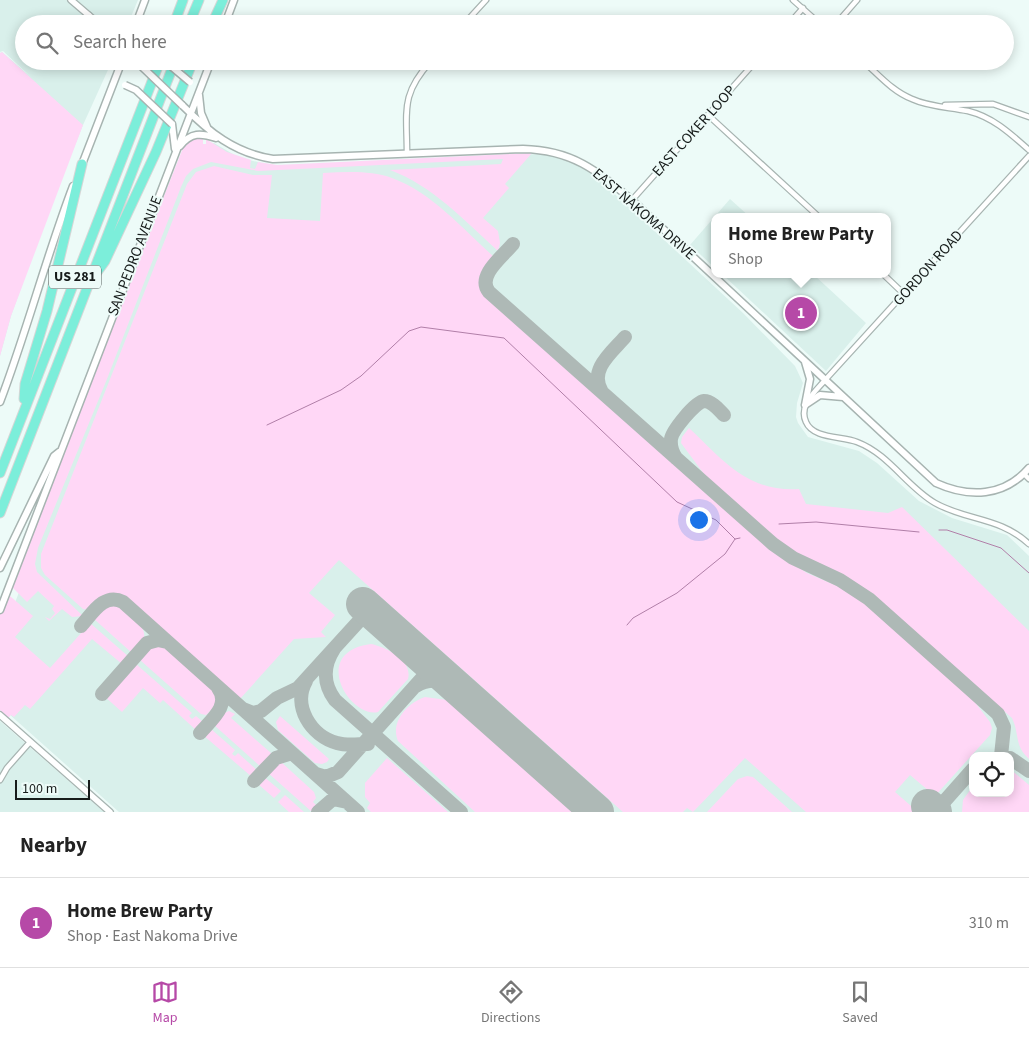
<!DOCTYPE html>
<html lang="en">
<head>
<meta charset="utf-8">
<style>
  :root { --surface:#fff; --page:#f6f6f6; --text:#222; --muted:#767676; --line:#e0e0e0; --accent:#b649a7 }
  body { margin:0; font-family:"Source Sans 3",sans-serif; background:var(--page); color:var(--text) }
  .controls { position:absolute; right:15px; bottom:15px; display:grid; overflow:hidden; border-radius:10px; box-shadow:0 2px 12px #0003 }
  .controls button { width:45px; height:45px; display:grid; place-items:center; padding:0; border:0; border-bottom:1px solid var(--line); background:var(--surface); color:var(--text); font:25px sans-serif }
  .scale { position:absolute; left:15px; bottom:12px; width:75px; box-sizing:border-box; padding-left:5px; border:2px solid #171c1b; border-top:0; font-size:14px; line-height:18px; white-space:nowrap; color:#171c1b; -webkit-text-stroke:4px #edfbf8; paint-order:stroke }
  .you { position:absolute; left:698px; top:519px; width:18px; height:18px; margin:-12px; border:4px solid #fff; border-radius:50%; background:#1a73e8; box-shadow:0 0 0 8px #1a73e833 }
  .badge { display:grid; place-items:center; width:32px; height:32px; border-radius:50%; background:var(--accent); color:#fff; font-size:16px; font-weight:700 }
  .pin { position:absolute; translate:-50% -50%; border:2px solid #fff; box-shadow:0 1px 5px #0006 }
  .popup { position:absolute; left:711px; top:213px; width:180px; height:65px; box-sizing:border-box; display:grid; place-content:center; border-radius:10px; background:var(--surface); filter:drop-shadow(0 1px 4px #0005); font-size:16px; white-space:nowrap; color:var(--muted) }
  .popup b { font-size:19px; color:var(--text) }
  .popup::after { content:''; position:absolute; left:50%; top:100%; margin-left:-10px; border:10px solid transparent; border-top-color:var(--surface) }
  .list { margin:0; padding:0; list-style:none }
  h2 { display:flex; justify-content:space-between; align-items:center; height:65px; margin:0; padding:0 20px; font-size:21px }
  h2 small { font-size:16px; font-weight:400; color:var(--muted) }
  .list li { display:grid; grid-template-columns:32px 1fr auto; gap:15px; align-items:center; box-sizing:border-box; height:90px; padding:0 20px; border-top:1px solid var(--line) }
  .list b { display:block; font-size:19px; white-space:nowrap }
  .list p { margin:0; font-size:16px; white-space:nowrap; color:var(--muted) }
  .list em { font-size:16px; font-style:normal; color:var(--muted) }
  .icon { flex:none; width:28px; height:28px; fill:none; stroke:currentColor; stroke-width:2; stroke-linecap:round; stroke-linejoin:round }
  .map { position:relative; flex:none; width:1029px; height:812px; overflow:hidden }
  .search { position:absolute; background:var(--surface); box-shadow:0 2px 12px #0003; left:15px; right:15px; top:15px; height:55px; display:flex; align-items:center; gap:12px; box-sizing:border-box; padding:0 18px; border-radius:28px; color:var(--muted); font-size:19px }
  .sheet { height:155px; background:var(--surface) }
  nav { display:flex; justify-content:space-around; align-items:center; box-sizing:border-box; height:70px; border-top:1px solid var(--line); background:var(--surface); font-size:14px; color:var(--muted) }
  nav a { display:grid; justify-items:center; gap:2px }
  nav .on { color:var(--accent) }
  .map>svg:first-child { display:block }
  .built { fill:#d9f0eb; fill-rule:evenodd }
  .green { fill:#ffd7f6 }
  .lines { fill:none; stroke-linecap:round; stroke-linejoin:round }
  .stream { stroke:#b17fa8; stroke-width:1 }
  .taxiway { stroke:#aeb9b6; stroke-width:14 }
  .runway { stroke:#aeb9b6; stroke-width:34 }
  .minor-casing { stroke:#a7b4b1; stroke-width:7 }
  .tertiary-casing { stroke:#a7b4b1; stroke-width:8 }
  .secondary-casing { stroke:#a7b4b1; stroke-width:9 }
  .motorway-casing { stroke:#d5d6d6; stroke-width:11 }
  .minor { stroke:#fff; stroke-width:4.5 }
  .tertiary { stroke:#fff; stroke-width:5.5 }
  .secondary { stroke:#fff; stroke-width:6 }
  .motorway { stroke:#7ceeda; stroke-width:9 }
  .secondary-bridge-casing { stroke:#a7b4b1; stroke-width:9; stroke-linecap:butt }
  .secondary-bridge { stroke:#fff; stroke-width:6 }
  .labels { text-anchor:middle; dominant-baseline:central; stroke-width:4; stroke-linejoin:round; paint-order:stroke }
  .shield { fill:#edfbf8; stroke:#575f5d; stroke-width:1 }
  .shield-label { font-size:14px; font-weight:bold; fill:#171c1b }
  .street-label { font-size:15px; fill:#171c1b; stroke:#edfbf8 }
</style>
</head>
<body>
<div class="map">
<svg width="1029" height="812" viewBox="0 0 1029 812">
  <rect width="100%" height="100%" fill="#edfbf8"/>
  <path class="built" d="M0,0h138l-10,24h-104v37h88l-29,64 -38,96 -34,95 -11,40v-303l2,-1 31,27 -30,-28 -3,1z
    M214,143l24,14 35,9 255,-12 19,1 24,7 22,12 150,139 52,53 8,17 -6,20 -1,14 2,6 10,14 51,14 18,12 42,38 33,17 55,17 22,21v256h-910l-119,-106v-64l188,-493zM973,756h37v37h-37z
    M730,199l20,18h-35v51l-25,-23z
    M722,274h91l53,49 -40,48z
    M0,721l104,91h-104z"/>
  <path class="green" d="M2,52l81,73 -72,191 -11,40v-303z
    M196,137l7,1v6h3v-5l21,13 24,8 -1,8 5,1 3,-7 19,3 255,-12 -27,31 4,4 -26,30 15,13 2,12 -2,8c-33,-30 -65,-65 -108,-81l111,-6 2,-5 -245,12 -47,-9 -18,7 -7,7 -5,11 -74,192 -69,169 -3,16 2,8 46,44 -11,1 -10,-8 -13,12 -4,-4 5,2 5,-6 -3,-4 2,-3 -16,-15 -11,11 -16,-16 124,-321 16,-36 32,-81 6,-7z
    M214,166l39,9h19l-5,43 53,3 3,-48c23,-1 47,-3 69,5 39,14 71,51 101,78l-14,22 4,16 283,252 41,27 37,16 19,13 111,99 16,21 2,6 -2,7 -55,61 -25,-21 -15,17 23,20h-112l-61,-54 -52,54 -6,-4 -4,4h-60l-284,-252 -30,33 26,22 -14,17 5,5 -32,2 -55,61 -118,-104c-16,-4 -21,5 -33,14l-5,-1 -38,-34 -4,-7v-14l146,-370 9,-12z
    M689,428c35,33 58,64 110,61l7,15 82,9 14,-6 127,124v128c-15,-13 -9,-24 -17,-41l-139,-122 -25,-18 -53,-25 -19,-14 -69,-61 -26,-35 1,-6z
    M10,596l23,20 -18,21 35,31 40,-45 39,34 -7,7 -30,-25 -62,70 -5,-4 -11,12 -3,-2 -3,3 -8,-8v-97l7,-16z
    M112,604c10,1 35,21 32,33 -2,6 -7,11 -12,16l-38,-34 11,-12z
    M158,644l10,5 46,41 4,8 -1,6 -11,11 -5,-1 -61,-54 -1,-3 11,-11z
    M371,644c15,3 42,16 37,35l-30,33c-28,7 -69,-60 -7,-68z
    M136,664l56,49 -3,3 3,3 4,-3 7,6 -7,8 -33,-30 -3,3 -17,-15 -21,24 -18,-16z
    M425,697l22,3 125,112h-97l-77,-71c-8,-19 9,-38 27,-44z
    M229,711l6,3 -4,4 40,35 -1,5 -9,9 -47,-42 8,-11z
    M280,716l49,43 -2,3 -5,2 -7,-1 -37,-33 -2,-8z
    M211,729l24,21 -3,4 3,2 3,-3 20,18 -6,6 -49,-42z
    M387,758l61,54h-77l-4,-4 3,-5 -5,-6v-14z
    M280,761l34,31 2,6 -3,4 4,4 -5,6 -45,-40z
    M1010,769l19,16v27h-67l1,-12 10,-14v7h37z
    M263,776l18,15 -7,7 -16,-14z
    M747,776l6,1 39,35h-85l31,-33z
    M285,795l19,17h-15l-11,-10z"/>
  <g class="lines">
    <path class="stream" d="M267,425l74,-35 20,-14 48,-45 12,-4 83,11 173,164 39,18 19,19
      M779,524l37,-2 103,10
      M939,530h8l54,18 28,25
      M627,625l6,-7 44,-25 48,-39 10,-15 5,-1"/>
    <path class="taxiway" d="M513,244c-10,12 -37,32 -24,48l284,252 20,14 47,22 29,19 129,115 6,13 -3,29
      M602,392c-14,-22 10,-40 23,-55
      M676,458c-4,-6 -6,-11 -5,-19 1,-8 24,-37 33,-38 8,0 15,9 20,14
      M81,626c11,-12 23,-34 42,-24l235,210
      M334,649c-11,17 -11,35 1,51l126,112
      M306,681c-14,25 5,55 31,62 10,3 21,1 31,1
      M416,686c17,-10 29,-4 45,5
      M102,694l45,-51 11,-3 9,2
      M243,709l10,4 8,-2 16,-13 21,-10 71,-78
      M200,733c11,-13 31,-28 18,-45
      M1010,758l19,13
      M316,774l10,3 12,-5 95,-106
      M254,781l22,-23 16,-5
      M318,812l15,-13 14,3
      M935,812l38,-43"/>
    <path class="runway" d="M363,604l234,208
      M928,806l7,6"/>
    <g class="minor-casing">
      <path id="minor" d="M793,0l27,24
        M72,24l17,-9
        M464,24l22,-24
        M789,24l14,-16
        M836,24l21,-24
        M21,48l3,-1
        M863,61c16,14 29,30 49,38 17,8 37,8 56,12 25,6 43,23 61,39
        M945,105l48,-1 36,13
        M708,115l111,102
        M407,154c0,-43 -7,-59 24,-93
        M1029,156l-203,223c-10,12 -28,26 -20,43 7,17 36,14 51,20 32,12 50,45 78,61 32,18 65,14 94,41
        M632,200l124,-139
        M883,274l22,21
        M1024,474l5,5
        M0,780l7,-12 23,-26"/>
    </g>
    <g class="tertiary-casing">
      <path id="tertiary" d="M71,0l28,24
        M0,715l110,97"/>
    </g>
    <g class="secondary-casing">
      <path id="secondary" d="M136,24l9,-24
        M225,24l9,-24
        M199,95l2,18 6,14
        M182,105c27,27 52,48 91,54l250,-10c49,1 73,21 109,51l304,283c33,15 68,14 93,-15
        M172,124l3,25
        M180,146c11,-14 21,-13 36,-8
        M81,167l41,-106
        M0,402c27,-71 46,-145 73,-216
        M805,405l5,-26 -5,-17
        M805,405l15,-10 23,2
        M0,568l54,-112 5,-4
        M0,610l211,-549"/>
    </g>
    <g class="motorway-casing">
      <path id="motorway" d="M174,24l9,-24
        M189,24l10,-24
        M212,24l11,-24
        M97,272l8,-11 51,-109 37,-91
        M24,399l1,-15 22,-73 35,-147
        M0,473l160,-412
        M0,513l175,-452"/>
    </g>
    <use href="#minor" class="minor"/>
    <use href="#tertiary" class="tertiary"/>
    <use href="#secondary" class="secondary"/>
    <use href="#motorway" class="motorway"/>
    <g class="secondary-bridge-casing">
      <path id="secondary-bridge" d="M136,61l46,44
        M165,61l25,21
        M125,85l11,5 36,34"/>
    </g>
    <use href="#secondary-bridge" class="secondary-bridge"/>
  </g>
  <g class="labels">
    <rect class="shield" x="49" y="265.5" width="52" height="23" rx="4"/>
    <g class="shield-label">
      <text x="75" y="277">US 281</text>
    </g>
    <g class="street-label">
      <text transform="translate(694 131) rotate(-48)">EAST COKER LOOP</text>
      <text transform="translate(644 214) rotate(41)">EAST NAKOMA DRIVE</text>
      <text transform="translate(135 256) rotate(-69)">SAN PEDRO AVENUE</text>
      <text transform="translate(928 268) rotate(-48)">GORDON ROAD</text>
    </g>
  </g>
</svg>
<div class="controls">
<button><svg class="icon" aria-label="locate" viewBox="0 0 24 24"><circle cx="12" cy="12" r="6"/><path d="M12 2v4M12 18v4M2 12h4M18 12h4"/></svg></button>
</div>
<div class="scale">100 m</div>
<div class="you"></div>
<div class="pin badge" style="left:801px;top:313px">1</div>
<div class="popup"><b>Home Brew Party</b>Shop</div>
<div class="search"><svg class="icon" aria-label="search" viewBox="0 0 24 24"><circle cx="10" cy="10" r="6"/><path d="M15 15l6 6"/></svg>Search here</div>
</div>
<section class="sheet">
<h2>Nearby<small></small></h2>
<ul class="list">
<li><span class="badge">1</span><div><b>Home Brew Party</b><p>Shop · East Nakoma Drive</p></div><em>310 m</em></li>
</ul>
</section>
<nav>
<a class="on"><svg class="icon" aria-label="map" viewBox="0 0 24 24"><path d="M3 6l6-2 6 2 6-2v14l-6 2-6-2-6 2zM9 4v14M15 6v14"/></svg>Map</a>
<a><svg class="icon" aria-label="directions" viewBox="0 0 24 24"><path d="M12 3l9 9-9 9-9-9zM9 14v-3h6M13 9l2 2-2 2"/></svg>Directions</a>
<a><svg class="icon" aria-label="saved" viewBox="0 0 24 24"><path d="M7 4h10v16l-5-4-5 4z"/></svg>Saved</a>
</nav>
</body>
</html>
